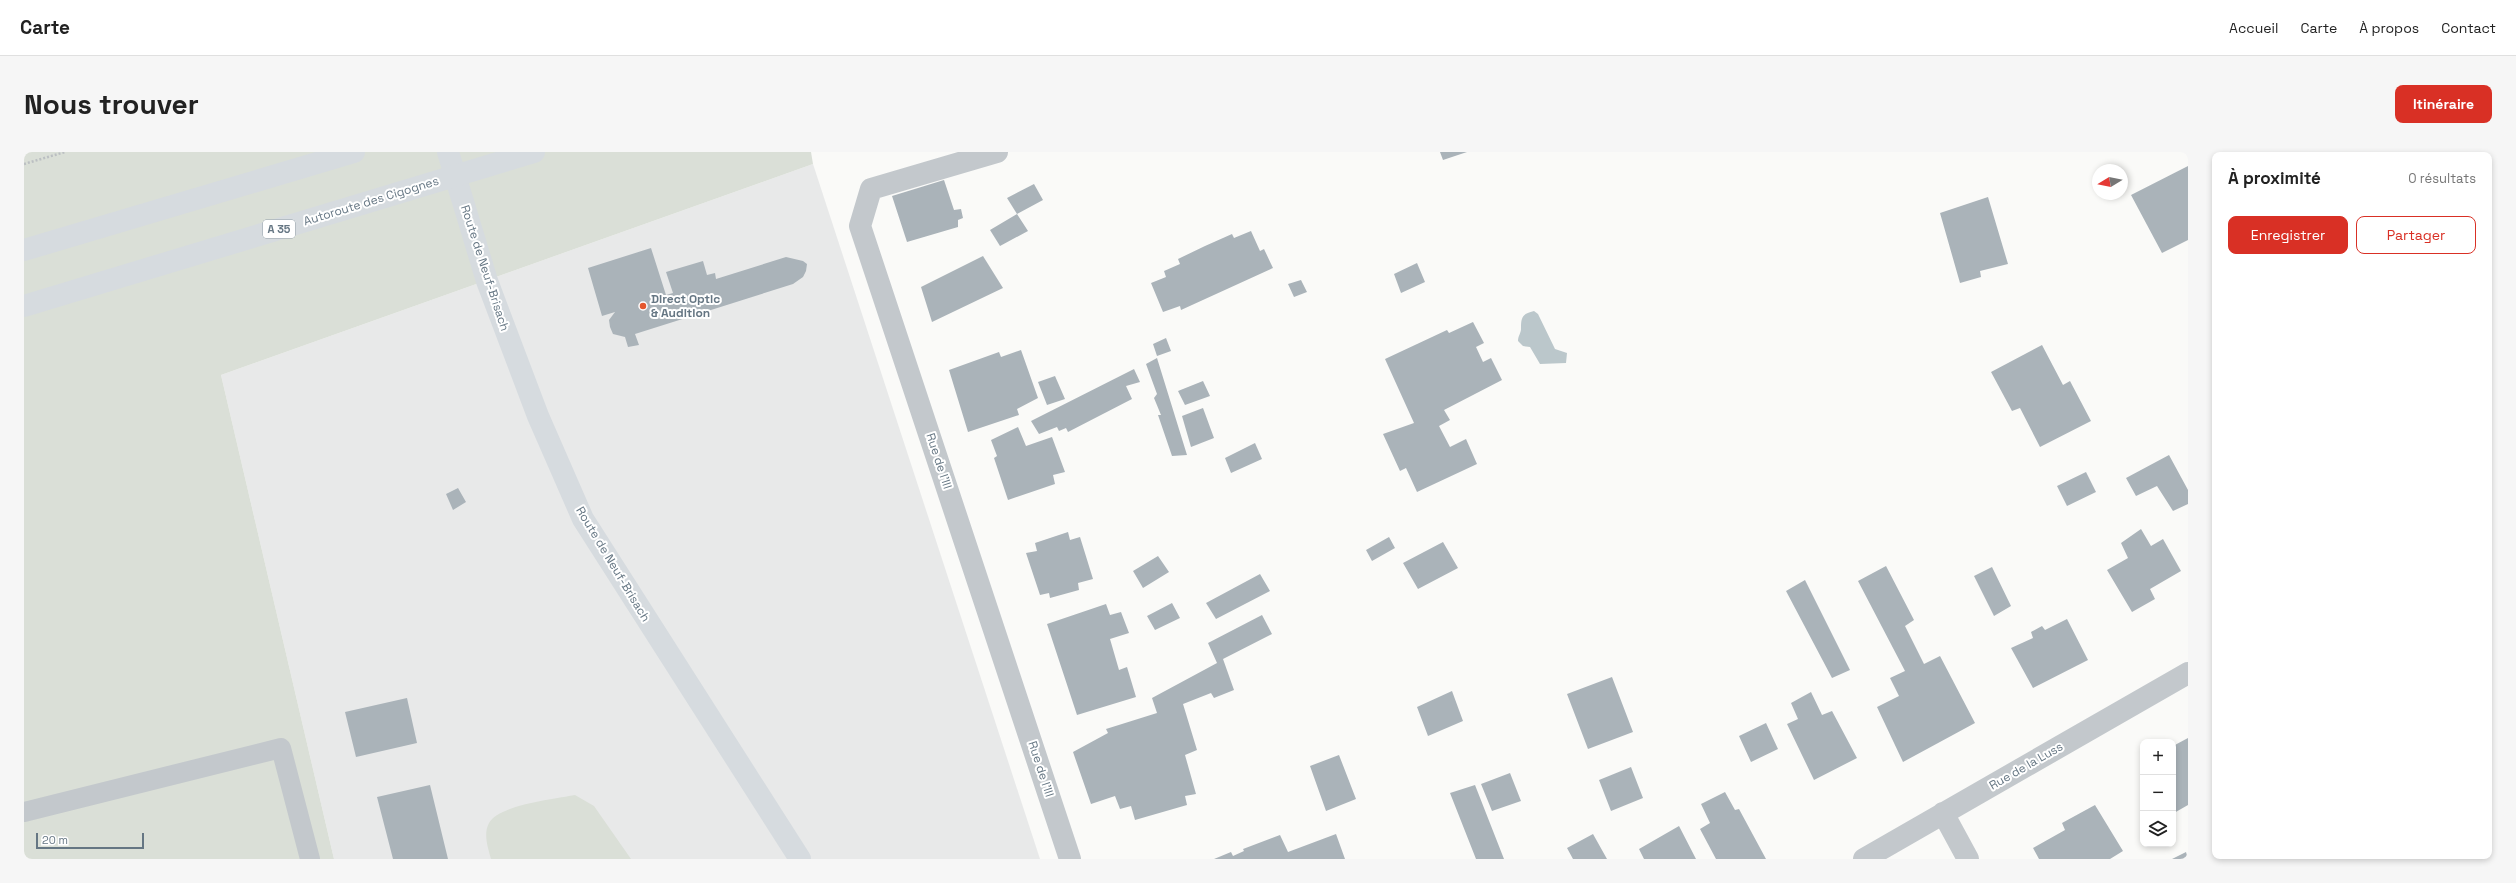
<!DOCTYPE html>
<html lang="fr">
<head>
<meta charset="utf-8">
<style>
  :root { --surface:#fff; --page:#f6f6f6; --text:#222; --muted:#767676; --line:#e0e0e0; --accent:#d93025 }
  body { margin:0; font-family:"Space Grotesk",sans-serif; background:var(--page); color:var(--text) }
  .controls { position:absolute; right:12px; bottom:12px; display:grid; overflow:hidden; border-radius:8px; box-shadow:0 2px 6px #0003 }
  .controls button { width:36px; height:36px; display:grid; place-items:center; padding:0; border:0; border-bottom:1px solid var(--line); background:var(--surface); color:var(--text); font:20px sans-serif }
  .compass { position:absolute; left:2068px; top:12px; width:36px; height:36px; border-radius:50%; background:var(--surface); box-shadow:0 2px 6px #0003; rotate:260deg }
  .scale { position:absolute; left:12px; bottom:10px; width:108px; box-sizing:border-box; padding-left:4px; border:2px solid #657683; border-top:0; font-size:11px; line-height:14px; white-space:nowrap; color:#657683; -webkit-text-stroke:3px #fff; paint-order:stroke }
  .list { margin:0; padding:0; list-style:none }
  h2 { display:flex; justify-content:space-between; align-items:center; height:52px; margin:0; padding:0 16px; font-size:17px }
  h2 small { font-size:13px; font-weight:400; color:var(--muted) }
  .actions { display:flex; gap:8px; padding:12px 16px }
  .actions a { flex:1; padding:9px 0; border:1px solid var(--accent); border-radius:8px; text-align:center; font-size:14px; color:var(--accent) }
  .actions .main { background:var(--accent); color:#fff }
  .icon { flex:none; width:22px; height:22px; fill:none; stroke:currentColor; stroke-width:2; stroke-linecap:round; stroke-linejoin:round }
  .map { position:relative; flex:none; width:2164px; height:707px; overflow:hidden; border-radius:8px }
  header { display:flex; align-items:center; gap:24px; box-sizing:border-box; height:56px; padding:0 20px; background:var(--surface); border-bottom:1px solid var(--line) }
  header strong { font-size:19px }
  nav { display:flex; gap:22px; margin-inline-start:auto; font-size:14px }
  .intro { display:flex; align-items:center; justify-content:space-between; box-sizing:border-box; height:96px; padding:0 24px }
  h1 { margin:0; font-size:28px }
  .button { padding:10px 18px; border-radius:8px; background:var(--accent); color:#fff; font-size:14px; font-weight:700 }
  main { display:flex; gap:24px; padding:0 24px }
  aside { flex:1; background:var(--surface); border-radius:8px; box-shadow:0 2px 6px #0003 }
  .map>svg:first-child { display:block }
  .built { fill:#e8e9e9 }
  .green { fill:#dadfd7 }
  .water { fill:#bbc7cb }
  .building { fill:#aab3b9 }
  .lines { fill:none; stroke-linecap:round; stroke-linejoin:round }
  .path { stroke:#bbbfc2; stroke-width:2.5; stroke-dasharray:2 2; stroke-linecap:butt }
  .lane { stroke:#c3c8cc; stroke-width:20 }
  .street { stroke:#c3c8cc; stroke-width:22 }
  .secondary { stroke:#d6dbdf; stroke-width:22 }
  .highway { stroke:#d6dbdf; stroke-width:22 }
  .poi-dot { fill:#e4572e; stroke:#fff; stroke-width:1.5 }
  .labels { text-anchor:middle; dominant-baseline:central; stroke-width:4; stroke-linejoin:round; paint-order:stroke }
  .shield { fill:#fff; stroke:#939fa8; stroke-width:1 }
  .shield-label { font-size:11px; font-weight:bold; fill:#657683 }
  .street-label { font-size:12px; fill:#657683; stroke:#fff }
  .poi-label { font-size:12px; font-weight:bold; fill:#657683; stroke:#fff; text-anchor:start }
</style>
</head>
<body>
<header>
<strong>Carte</strong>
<nav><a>Accueil</a><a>Carte</a><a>À propos</a><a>Contact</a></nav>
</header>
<div class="intro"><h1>Nous trouver</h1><a class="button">Itinéraire</a></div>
<main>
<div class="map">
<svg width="2164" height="707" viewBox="0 0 2164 707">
  <rect width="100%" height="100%" fill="#fafaf8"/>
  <path class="built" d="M789,12l227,695h-706l-113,-484z"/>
  <path class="green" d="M0,0h787l2,12 -592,211 113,484h-310z
    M551,643l19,11 37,53h-140c-3,-11 -8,-25 -2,-36 9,-18 66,-24 86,-28z"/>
  <path class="water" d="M1510,159l4,3 17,35 12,4 -1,10 -26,1 -10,-17 -7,-1 -5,-5c0,-5 3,-8 3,-12 0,-12 1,-15 13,-18z"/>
  <path class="building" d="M1416,0h27l-24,8z
    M2164,14v74l-26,13 -31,-58z
    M920,28l10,30 7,-1 2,9 -5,2v7l-51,15 -15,-46z
    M1010,32l9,16 -26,14 -10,-16z
    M1964,45l20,67 -28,7 1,6 -21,6 -20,-70z
    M993,62l11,17 -28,15 -10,-16z
    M1227,79l9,20 4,-2 9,19 -92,42 -1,-4 -17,6 -12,-29 15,-6 -2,-6 16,-7 -2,-5 27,-13 27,-12 2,4z
    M627,96l15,47 7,-2 -7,-21 37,-11 4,14 8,-2 1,6 70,-22 17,4 4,3 -1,7 -3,6 -10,7 -158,50 4,11 -11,2 -3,-10 -12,-3 -3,-7 -1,-7 6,-8 -13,4 -14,-48z
    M959,104l20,32 -71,34 -11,-35z
    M1393,111l8,19 -24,11 -7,-19z
    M1277,128l6,12 -13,5 -6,-13z
    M1449,170l11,21 -8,4 7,15 8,-4 11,22 -58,30 6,10 -11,6 11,21 16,-8 11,25 -60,28 -11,-24 -6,3 -17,-37 31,-11 -29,-64 62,-29 2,3z
    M1142,186l5,13 -14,5 -4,-12z
    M2018,193l21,40 7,-4 21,40 -51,26 -20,-39 -8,3 -21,-39z
    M997,198l17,48 -21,11 2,6 -51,17 -19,-62 50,-18 2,5z
    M1133,206l30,97 -15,1 -14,-41h3l-7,-17 3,-4 -11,-30z
    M1110,217l6,13 -14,4 6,13 -64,33 -2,-4 -7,3 -2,-4 -18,7 -8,-13z
    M1031,224l10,23 -18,6 -9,-23z
    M1179,229l7,15 -25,9 -7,-14z
    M1179,256l11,30 -23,9 -9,-31z
    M994,275l8,19 26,-9 13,35 -12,3 2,9 -47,16 -14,-42 3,-2 -6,-16z
    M1231,291l7,16 -31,14 -6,-15z
    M2145,303l19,35v14l-15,7 -16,-25 -21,10 -10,-18z
    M2062,320l10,20 -29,14 -10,-20z
    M434,336l8,14 -13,8 -7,-16z
    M2117,377l10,17 12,-7 18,32 -31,18 5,10 -23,13 -25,-42 21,-12 -7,-15z
    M1044,380l2,8 10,-3 13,42 -15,4 1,7 -29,8 -1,-5 -9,2 -14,-42 11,-2 -2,-8z
    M1365,385l6,11 -23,13 -6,-11z
    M1419,390l15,26 -40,21 -15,-26z
    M1134,404l11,16 -26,16 -10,-17z
    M1862,414l28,54 -9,6 19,38 16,-8 35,67 -72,39 -26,-55 22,-11 -9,-18 15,-7 -47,-90z
    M1968,415l19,39 -17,10 -20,-40z
    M1236,422l10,17 -54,28 -10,-16z
    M1781,428l45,90 -18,8 -46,-87z
    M1148,451l8,15 -25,12 -8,-14z
    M1082,452l4,11 11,-3 8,21 -19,6 9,31 8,-3 9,30 -59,18 -30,-91z
    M1238,463l10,19 -49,25 11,31 -20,8 -3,-5 -28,11 14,46 -12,5 11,39 -11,2 2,9 -52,15 -4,-14 -11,3 -5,-13 -24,8 -18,-52 35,-19 -2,-4 51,-16 -5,-15 65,-35 -9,-20z
    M2043,467l21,41 -55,28 -22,-40 22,-10 -2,-6 11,-6 3,4z
    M1588,525l21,55 -45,17 -21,-55z
    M1428,539l11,30 -35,15 -11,-29z
    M1787,540l11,23 10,-4 25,47 -43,22 -27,-56 11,-5 -7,-16z
    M383,546l10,45 -61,14 -11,-45z
    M1742,571l12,26 -27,13 -12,-26z
    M2164,586v67l-14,8 -1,-67z
    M1315,603l17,44 -30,12 -16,-45z
    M1607,615l12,31 -32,13 -12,-31z
    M1486,621l11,28 -29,10 -11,-27z
    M406,633l18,74h-55l-16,-62z
    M1451,633l29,74h-28l-26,-66z
    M1701,640l10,18 4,-1 27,50h-50l-16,-30 10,-6 -9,-19z
    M2071,653l28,46 -13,8h-71l-6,-11 32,-18 -3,-7z
    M1655,674l17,33h-52l-5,-10z
    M1312,682l9,25h-131l17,-7 2,4 11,-5 -1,-2 37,-14 8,17z
    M1569,682l14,25h-34l-6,-11z
    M2162,700l2,7h-16z"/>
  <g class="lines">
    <path class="path" d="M0,12l41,-12"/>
    <path class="lane" d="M0,660l257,-64 29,111"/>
    <path class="street" d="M973,0l-126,37 -11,37 210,633
      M1919,661l25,46
      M1840,707l324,-186"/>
    <path class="secondary" d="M424,0l39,129 51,135 45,103 217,340"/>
    <path class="highway" d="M0,98l330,-98
      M0,154l510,-154"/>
  </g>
  <circle class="poi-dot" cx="619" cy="154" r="4"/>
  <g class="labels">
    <rect class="shield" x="239" y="68" width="32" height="18" rx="3"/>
    <g class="shield-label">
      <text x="255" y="77">A 35</text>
    </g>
    <g class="street-label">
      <text transform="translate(347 49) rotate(-17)">Autoroute des Cigognes</text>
      <text transform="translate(461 116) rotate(72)">Route de Neuf-Brisach</text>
      <text transform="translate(915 309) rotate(72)">Rue de l'Ill</text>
      <text transform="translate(589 412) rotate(59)">Route de Neuf-Brisach</text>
      <text transform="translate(2002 614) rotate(-30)">Rue de la Luss</text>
      <text transform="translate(1017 617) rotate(72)">Rue de l'Ill</text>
    </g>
    <g class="poi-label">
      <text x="627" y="147">Direct Optic<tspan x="627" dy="14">&amp; Audition</tspan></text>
    </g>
  </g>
</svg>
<div class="controls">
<button>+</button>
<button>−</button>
<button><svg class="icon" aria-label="layers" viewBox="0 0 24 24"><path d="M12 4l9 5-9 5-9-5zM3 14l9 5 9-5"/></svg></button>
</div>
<svg class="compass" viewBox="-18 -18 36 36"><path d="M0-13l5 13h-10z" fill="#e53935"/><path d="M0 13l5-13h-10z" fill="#767676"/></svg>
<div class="scale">20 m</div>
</div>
<aside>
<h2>À proximité<small>0 résultats</small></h2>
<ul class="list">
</ul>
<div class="actions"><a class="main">Enregistrer</a><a>Partager</a></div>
</aside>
</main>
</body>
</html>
